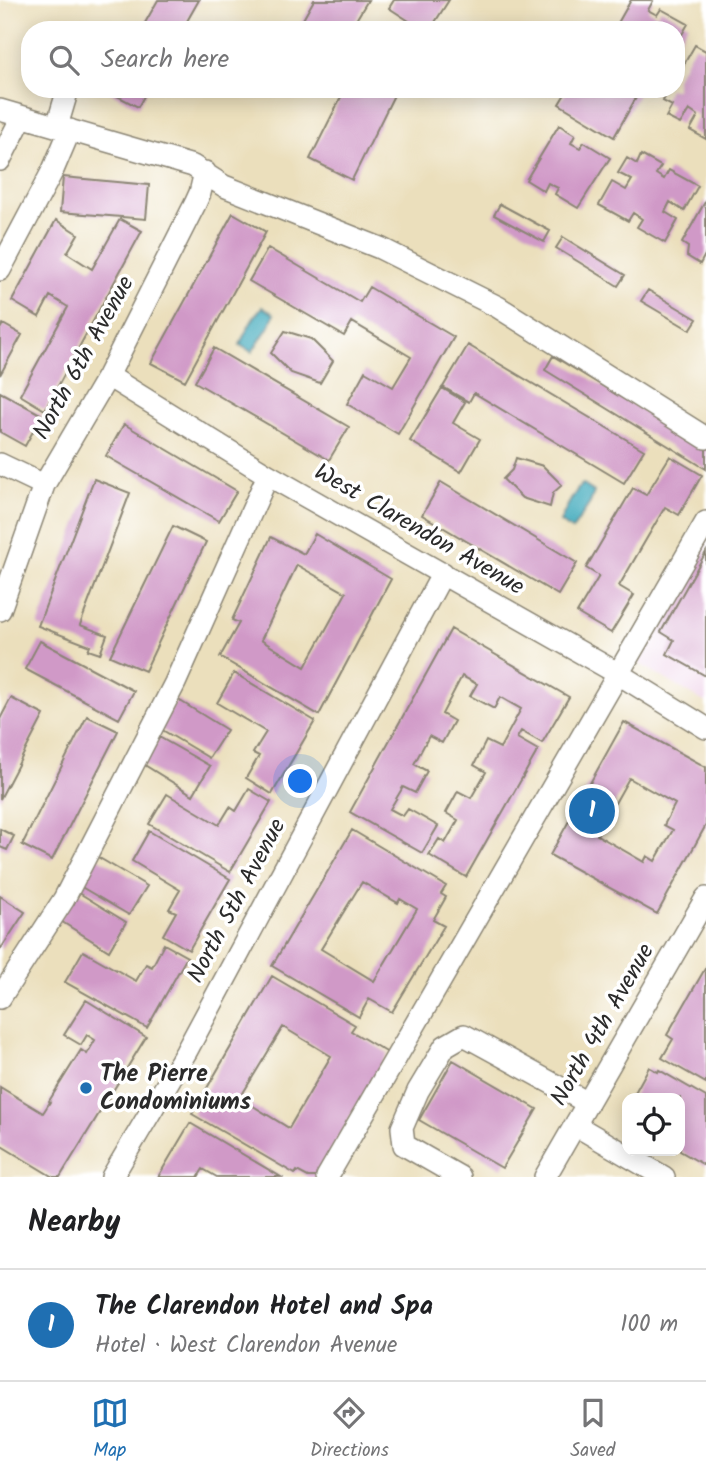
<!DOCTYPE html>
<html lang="en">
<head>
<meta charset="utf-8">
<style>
  :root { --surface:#fff; --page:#f2f2f2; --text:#202124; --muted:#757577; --line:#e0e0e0; --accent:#1f6fb2 }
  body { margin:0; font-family:Kalam,sans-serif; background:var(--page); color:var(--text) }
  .controls { position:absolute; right:21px; bottom:21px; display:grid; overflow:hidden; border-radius:14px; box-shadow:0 4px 18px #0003 }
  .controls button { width:63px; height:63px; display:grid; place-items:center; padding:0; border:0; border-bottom:2px solid var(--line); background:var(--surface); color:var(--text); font:35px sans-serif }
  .you { position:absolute; left:301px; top:782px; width:24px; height:24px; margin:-18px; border:5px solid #fff; border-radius:50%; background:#1a73e8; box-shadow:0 0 0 10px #1a73e833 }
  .badge { display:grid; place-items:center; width:46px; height:46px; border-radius:50%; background:var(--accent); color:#fff; font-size:23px; font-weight:700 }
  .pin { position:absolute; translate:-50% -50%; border:4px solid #fff; box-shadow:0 2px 7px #0006 }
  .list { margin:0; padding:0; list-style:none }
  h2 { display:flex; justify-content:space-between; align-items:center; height:91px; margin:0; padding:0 28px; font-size:30px }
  h2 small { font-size:23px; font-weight:400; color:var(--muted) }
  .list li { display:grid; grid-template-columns:46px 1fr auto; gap:21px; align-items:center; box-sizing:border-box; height:112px; padding:0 28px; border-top:2px solid var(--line) }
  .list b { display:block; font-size:26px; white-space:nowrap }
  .list p { margin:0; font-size:23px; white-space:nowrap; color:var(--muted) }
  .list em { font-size:23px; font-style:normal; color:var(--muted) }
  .icon { flex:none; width:38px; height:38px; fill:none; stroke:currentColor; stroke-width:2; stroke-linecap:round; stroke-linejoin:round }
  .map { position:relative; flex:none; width:706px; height:1177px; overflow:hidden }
  .search { position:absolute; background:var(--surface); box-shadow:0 4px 18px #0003; left:21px; right:21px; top:21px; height:77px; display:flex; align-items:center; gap:18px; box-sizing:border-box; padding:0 24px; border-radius:28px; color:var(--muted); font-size:26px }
  .sheet { height:203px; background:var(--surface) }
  nav { display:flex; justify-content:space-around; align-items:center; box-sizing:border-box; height:98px; border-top:2px solid var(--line); background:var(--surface); font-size:19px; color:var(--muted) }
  nav a { display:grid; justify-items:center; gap:4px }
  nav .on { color:var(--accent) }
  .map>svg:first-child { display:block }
  .built { fill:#eed0e8 }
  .water { fill:#3ca9bb; stroke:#346a73; stroke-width:2 }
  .building { fill:#d099c7; fill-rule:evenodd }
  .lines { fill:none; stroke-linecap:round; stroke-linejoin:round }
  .minor-casing { stroke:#8b8574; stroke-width:24 }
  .minor { stroke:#fff; stroke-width:21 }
  .poi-dot { fill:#1f6fb2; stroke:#fff; stroke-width:2.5 }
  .labels { text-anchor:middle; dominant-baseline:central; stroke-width:7; stroke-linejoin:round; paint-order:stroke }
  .street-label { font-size:24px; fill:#2b2b2b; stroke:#fff }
  .poi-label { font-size:24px; font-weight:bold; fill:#2b2b2b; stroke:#fff; text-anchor:start }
</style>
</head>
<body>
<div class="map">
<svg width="706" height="1177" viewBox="0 0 706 1177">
  <rect width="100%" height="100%" fill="#fff"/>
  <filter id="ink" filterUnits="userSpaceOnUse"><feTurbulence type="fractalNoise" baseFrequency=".0143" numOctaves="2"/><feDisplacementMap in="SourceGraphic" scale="14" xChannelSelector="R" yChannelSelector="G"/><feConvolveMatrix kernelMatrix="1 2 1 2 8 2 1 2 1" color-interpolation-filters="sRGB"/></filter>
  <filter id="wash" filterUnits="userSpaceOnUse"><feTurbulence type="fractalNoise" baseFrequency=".00686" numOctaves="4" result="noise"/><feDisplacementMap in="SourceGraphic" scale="28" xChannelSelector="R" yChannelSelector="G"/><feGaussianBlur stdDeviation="1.57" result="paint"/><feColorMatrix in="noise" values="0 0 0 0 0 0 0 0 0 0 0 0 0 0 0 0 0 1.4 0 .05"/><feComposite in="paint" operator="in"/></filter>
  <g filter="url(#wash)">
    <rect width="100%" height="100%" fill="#ebdfbc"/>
    <path class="built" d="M706,536v167l-71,-42z"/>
    <path class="water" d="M262,307l12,7 -4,11 -18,27 -12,-7c4,-11 14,-29 22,-38z
      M582,484l12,8 -4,11 -18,27 -12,-8c4,-11 14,-29 22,-38z"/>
    <g id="blocks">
      <path class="building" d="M158,0h41l-17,30h-41z
        M314,0h54l-18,30h-53z
        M394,0h55l-19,30h-7l-34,-22z
        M631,0h20l2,1 -5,9 9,5 4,-6 27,15 -12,21v-15h-62z
        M695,45l11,6v88l-16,-9 8,-14 -9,-6 -9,14 -14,-7 6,-11 -9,-5 6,-12h7v-11z
        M104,89h44l-10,18z
        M345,89h52l-45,91 -42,-21z
        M568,89h73l-27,48 -55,-33z
        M559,125l16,10 -4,8 9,5 4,-6 26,16 -32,50 -23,-14 3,-6 -10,-5 -4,8 -18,-11z
        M641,155l20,11 -5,8 8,5 5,-9 29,16 -14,25 -14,-9 -5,10 13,8 -13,23 -28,-16 5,-8 -9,-6 -5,8 -29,-16 13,-23 14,8 6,-10 -14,-7 9,-15 10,6z
        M63,177l86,8 -3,34 -86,-7z
        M706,200v53l-6,11 -13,-8 1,-9 -6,-4z
        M500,204l50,27 -6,11 -50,-27z
        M233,213l33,19 -81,149 -34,-18z
        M120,219l22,12 -97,179 -25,-15 48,-88 -18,-11 -11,21 -27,-16 44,-81 22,14 -11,19 25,16z
        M563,237l62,38 -7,11 -62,-38z
        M268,248l92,54 9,-15 85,50 -56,97 -51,-30 18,-33 28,16 18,-30 -59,-35 -8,14 -95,-55z
        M648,290l49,29 -7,11 -49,-29z
        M3,324l19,11 -22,40v-46z
        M285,331l26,8 22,22 -13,22 -29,-10 -20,-20z
        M468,345l176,105 -20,33 -150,-90 -5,9 -26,-15z
        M214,348l135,79 -20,33 -134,-78z
        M553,356l153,93v20l-161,-99z
        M442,388l23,14 -12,21 27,16 -19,33 -51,-31z
        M0,392l42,23 -17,31 -25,-14z
        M124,424l113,67 -18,30 -113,-65z
        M670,456l32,19 -23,40 -14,-8 -46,79 15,9 -23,38 -34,-20 22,-37 -13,-8 47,-80 13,7z
        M516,458l27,8 19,19 -9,8 -3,14 -28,-9 -19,-19 9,-9z
        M94,479l36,14 -50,132 27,10 -7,19 -12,-4 2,-4 -52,-20z
        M441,482l136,81 -19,32 -136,-80z
        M173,526l33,16 -61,129 -35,-15z
        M315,534l76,45 -72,136 -99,-58 19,-34 -7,-3 39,-83 33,17zM297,565l49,28 -41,74 -44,-27z
        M706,552v124l-39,-22 7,-14 -13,-8z
        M451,629l118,68 -27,46 -21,-12 -4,7 21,12 -72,127 -37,-22 10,-16 6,4 13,-23 -12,-7 12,-22 13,7 15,-26 -12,-7 12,-24 14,7 21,-39 -21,-12 -6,12 -24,-13 7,-12 -15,-8 -20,38 12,7 -12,22 -13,-7 -15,28 13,7 -12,22 -12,-6 -13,22 13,7 5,-7 30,17 -16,27 -72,-41z
        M40,641l94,50 -15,28 -94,-50z
        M234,673l81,48 -43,73 -26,-16 13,-22 -6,-3 13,-21 -49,-29z
        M11,698l33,17 -44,84v-80z
        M177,699l50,31 -18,28 -50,-30z
        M87,716l31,15 -66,129 -30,-15z
        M624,722l82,45v58l-49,89 -107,-59zM629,778l46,26 -11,21 9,5 -18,31 -8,-5 -3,6 -47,-27z
        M159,737l51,29 -17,29 -50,-31z
        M249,789l22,13 -41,70 -81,-48 18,-30 52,31 11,-18 6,4z
        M0,829l14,7 -7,14 -7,-3z
        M352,830l94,56 -5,8 5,3 -13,23 11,6 -52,86 -23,-13 -10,18 -87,-51zM362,882l36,21 2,-4 17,10 -43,72 -53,-32z
        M149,831l81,48 -41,71 -26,-15 13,-23 -7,-3 11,-19 -48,-29z
        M96,856l51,30 -18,29 -51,-30z
        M76,891l50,31 -17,29 -50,-31z
        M0,896l25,16 -25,38z
        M164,944l23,13 -40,71 -82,-46 18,-31 53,30 10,-17 6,3z
        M706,967v116l-44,-25 11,-19 -6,-4z
        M272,976l83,49 -4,6 37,22 -72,124h-8l-11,-6 -2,3 -103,-60zM283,1027l48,29 -42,72 -49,-30z
        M86,1000l60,37 -86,140h-7l-53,-32v-58l43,26 7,-11 -1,-1 32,-51 6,4 8,-14 -8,-5 -6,10 -17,-10z
        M453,1060l84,49 -35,59 -83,-48z
        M649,1067l9,5 1,-2 47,27v69l-26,-15v-53h-48z
        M190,1123l91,54h-64l-14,-8 -5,8h-40z"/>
    </g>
  </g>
  <g filter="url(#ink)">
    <use href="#blocks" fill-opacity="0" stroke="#8b8574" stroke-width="2"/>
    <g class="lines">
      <g class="minor-casing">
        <path id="minor" d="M0,110l193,56 31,20 156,62 118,59 208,131
          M57,126l11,-37
          M0,160l22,-43
          M0,270l53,-100 17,-40
          M108,376l160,99 349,198 89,55
          M0,464l44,21
          M0,610l44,-125 64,-109 87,-172 5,-11 5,-21
          M0,998l64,-99 111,-216 93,-208
          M575,1125l89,52
          M112,1177l74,-125 257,-479
          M327,1177l379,-655
          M460,1177l-56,-32 -2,-17 16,-37 27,-45 19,-11 124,68
          M545,1177l161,-279"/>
      </g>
      <use href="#minor" class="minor"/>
    </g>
  </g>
  <circle class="poi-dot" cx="86" cy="1088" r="7"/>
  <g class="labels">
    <g class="street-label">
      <text transform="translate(84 358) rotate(-61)">North 6th Avenue</text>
      <text transform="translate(419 530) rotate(30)">West Clarendon Avenue</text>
      <text transform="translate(237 901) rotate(-62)">North 5th Avenue</text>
      <text transform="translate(603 1025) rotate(-60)">North 4th Avenue</text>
    </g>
    <g class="poi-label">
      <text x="100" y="1074">The Pierre<tspan x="100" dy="28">Condominiums</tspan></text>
    </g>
  </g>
</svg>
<div class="controls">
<button><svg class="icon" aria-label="locate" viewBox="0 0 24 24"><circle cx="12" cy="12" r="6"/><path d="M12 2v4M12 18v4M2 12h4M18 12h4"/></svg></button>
</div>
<div class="you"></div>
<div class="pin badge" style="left:592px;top:811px">1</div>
<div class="search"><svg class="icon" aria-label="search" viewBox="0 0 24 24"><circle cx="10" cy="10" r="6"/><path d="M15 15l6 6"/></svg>Search here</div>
</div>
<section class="sheet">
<h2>Nearby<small></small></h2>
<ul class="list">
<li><span class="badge">1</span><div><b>The Clarendon Hotel and Spa</b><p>Hotel · West Clarendon Avenue</p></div><em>100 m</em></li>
</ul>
</section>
<nav>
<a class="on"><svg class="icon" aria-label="map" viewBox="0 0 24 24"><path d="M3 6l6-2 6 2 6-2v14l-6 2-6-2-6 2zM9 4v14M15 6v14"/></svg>Map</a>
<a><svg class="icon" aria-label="directions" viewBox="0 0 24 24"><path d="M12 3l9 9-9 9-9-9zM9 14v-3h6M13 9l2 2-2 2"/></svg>Directions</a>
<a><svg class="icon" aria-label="saved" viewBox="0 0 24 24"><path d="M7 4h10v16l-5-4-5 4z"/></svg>Saved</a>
</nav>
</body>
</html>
